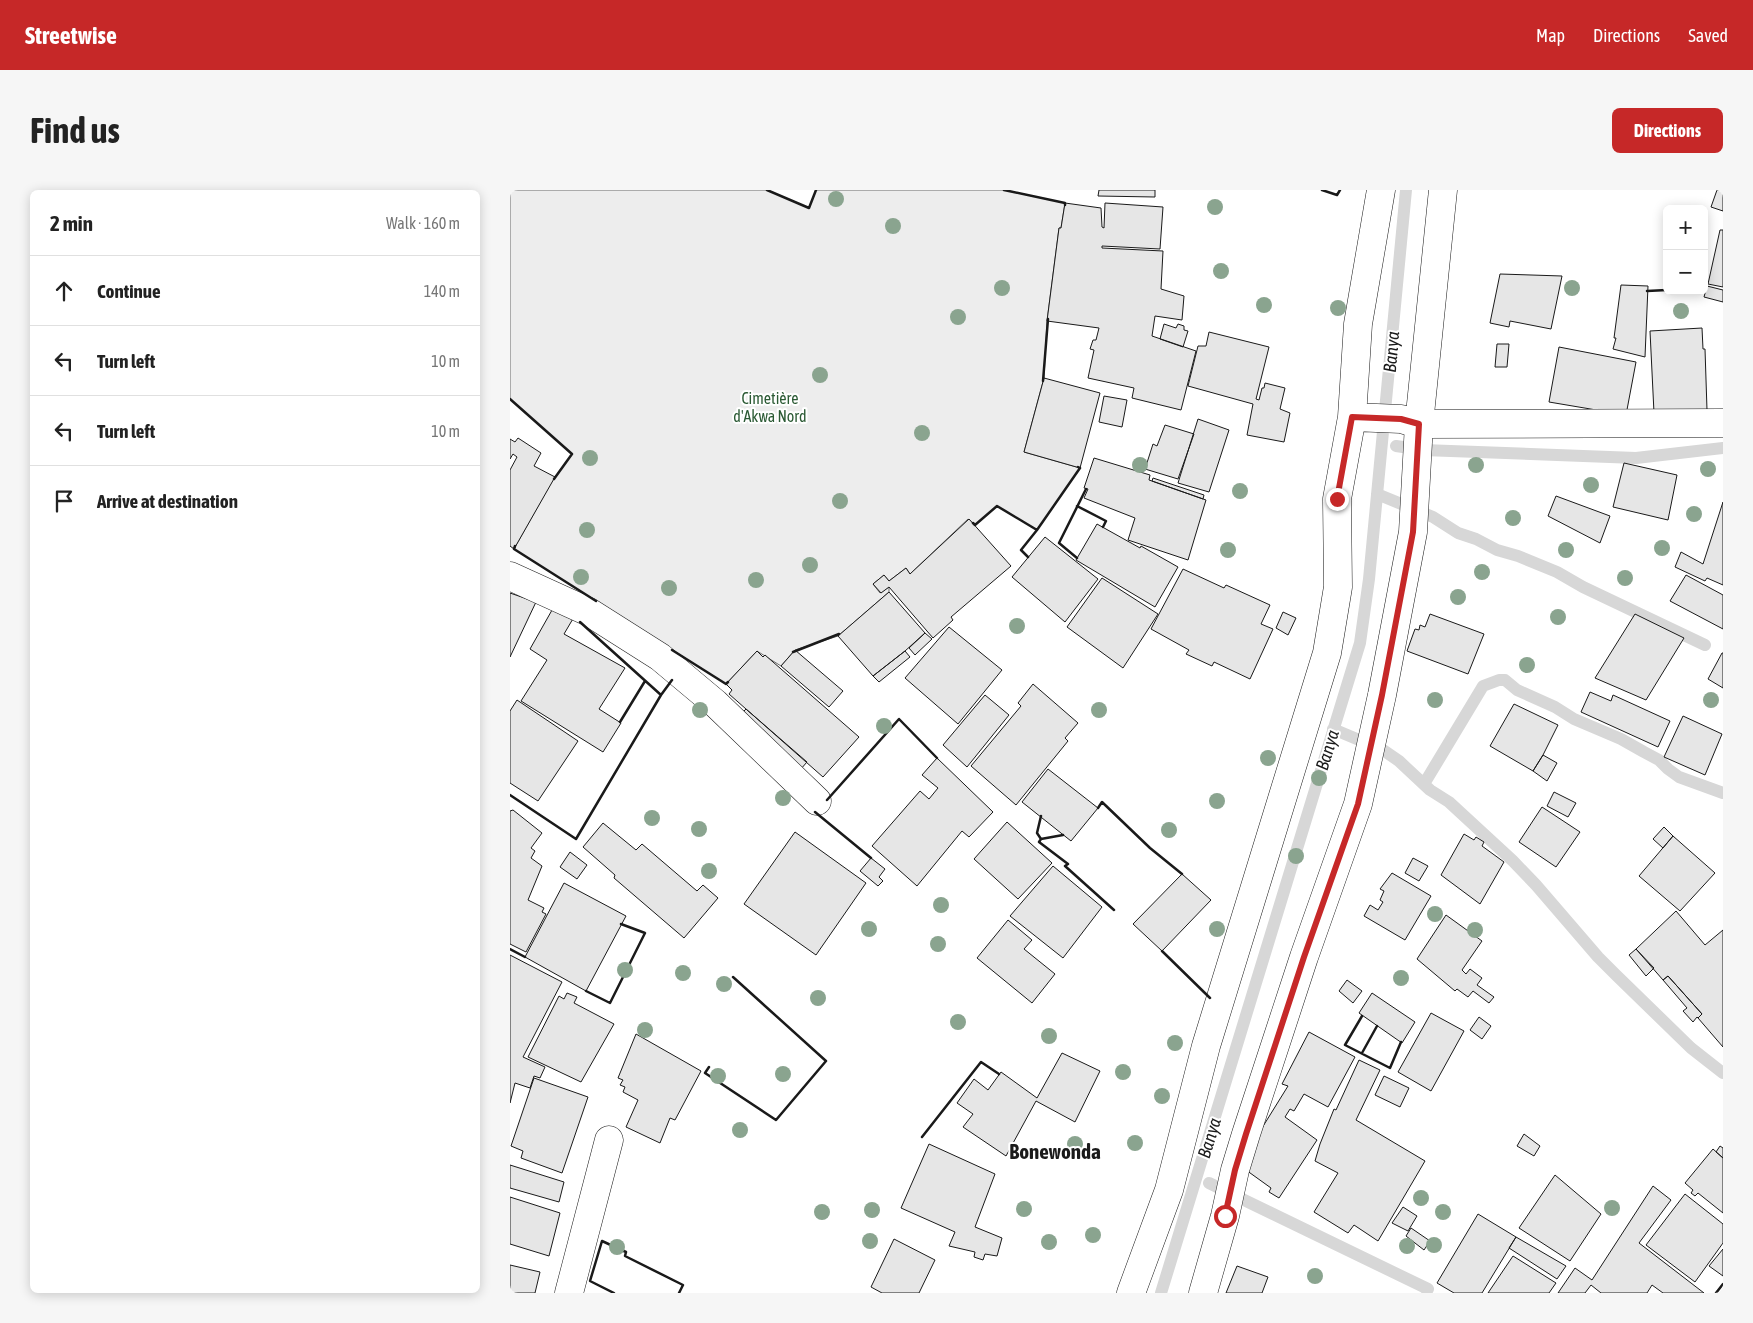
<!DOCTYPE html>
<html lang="en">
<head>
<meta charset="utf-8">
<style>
  :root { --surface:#fff; --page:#f6f6f6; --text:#222; --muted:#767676; --line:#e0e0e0; --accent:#c62828 }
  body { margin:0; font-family:"Asap Condensed",sans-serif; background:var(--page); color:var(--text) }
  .controls { position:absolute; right:15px; top:15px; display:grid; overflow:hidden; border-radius:8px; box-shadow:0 2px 12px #0003 }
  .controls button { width:45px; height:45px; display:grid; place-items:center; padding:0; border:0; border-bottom:1px solid var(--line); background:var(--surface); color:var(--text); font:25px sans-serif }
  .stop { position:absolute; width:15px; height:15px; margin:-11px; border:4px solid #c62828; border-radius:50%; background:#fff }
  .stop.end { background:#c62828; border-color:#fff; box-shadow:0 1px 5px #0008 }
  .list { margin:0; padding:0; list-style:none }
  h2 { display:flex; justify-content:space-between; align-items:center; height:65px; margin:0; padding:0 20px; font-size:21px }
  h2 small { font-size:16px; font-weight:400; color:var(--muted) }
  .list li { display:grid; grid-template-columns:32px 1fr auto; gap:15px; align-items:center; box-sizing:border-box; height:70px; padding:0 20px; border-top:1px solid var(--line) }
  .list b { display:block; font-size:19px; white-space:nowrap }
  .list em { font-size:16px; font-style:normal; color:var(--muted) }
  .icon { flex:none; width:28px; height:28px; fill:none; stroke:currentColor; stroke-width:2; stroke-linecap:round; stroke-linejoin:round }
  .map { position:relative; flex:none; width:1213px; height:1103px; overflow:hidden; border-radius:8px }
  header { display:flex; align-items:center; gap:30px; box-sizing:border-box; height:70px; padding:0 25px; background:var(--accent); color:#fff }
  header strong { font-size:24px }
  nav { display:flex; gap:28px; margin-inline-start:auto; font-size:18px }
  .intro { display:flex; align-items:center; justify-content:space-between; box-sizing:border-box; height:120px; padding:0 30px }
  h1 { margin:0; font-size:35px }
  .button { padding:12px 22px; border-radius:8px; background:var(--accent); color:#fff; font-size:18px; font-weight:700 }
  main { display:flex; gap:30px; padding:0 30px }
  aside { flex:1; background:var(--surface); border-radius:8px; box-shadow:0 2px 12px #0003 }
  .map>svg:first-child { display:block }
  .built { fill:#ededed; stroke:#6a6a6a }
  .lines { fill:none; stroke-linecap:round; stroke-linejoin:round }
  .stream { stroke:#d7d7d7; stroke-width:12 }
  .building { fill:#e6e6e6; stroke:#1a1a1a }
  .minor-casing { stroke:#1a1a1a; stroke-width:29 }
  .minor { stroke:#fff; stroke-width:28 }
  .wall { stroke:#1a1a1a; stroke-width:2.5 }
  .tree { fill:#8aa48f }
  .route { stroke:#c62828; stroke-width:6 }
  .labels { text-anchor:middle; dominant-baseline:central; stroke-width:4; stroke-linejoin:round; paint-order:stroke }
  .park-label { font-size:16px; fill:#2b5a34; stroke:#fff }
  .water-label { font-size:18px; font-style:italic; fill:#1a1a1a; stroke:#fff }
  .district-label { font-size:21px; font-weight:bold; fill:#1a1a1a; stroke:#fff }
</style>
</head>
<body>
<header>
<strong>Streetwise</strong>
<nav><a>Map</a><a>Directions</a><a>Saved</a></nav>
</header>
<div class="intro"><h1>Find us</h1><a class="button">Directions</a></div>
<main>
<aside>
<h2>2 min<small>Walk · 160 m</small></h2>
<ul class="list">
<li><svg class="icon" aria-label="ahead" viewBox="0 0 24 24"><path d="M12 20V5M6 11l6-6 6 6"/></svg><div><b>Continue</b></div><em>140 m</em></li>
<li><svg class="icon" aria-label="left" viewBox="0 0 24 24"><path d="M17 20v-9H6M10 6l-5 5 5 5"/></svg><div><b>Turn left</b></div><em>10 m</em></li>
<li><svg class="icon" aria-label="left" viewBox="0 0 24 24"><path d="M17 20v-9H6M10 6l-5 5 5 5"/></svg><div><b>Turn left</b></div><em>10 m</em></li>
<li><svg class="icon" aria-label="arrive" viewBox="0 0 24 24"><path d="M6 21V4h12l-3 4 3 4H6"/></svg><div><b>Arrive at destination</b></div></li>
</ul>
</aside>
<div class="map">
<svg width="1213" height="1103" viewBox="0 0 1213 1103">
  <rect width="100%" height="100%" fill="#fff"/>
  <path class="built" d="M0,0h257l42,18 7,-18h188l61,13 -4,25h-2l-12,93 -3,57 -20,74 56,16 -43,62 -40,-24 -22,19 -7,-6 -58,55 -4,-6 -17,13 -5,-6 -11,9 7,9 9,-6v5l-51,44 -43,14 -14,16 -24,-15 -31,33 -212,-135 38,-68 20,-27 -62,-55z"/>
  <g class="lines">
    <path class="stream" d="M886,256l27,4 213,8 87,-10
      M867,304l56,23 25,16 18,6 21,11 21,6 39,16 26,15 122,58
      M823,539l50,21 16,11 31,29 19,12 64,59 23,24 62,72 18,18 75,73 32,25
      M914,594l59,-98 16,-6h6l12,10 38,17 19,12 47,20 23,13 15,8 9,9 11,8 44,16
      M699,993l219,106 -3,-1
      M651,1103l199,-650 9,-64 37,-389"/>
  </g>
  <path class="building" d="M589,0h56v7l-57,-1z
    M1207,0h6v21l-12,-4z
    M555,13l36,5 1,19 2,1 1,-25 58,4 -3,42 -58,-3v2l61,3 -2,38 23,7 -2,24 -27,-4 -3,20 44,15 -15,59 -49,-12 2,-10 -46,-10 6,-28 -4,-1 3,-9h3l3,-12 -52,-7 12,-93h2z
    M1210,40h3v57l-15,-3z
    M990,84l62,2 -11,53 -41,-8 -1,6 -19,-4z
    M1111,95l27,1 -3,71 -32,-8 3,-11h-2z
    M1197,96l16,4v12l-19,-5z
    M654,134l12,4 2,-4 6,2v4l4,1 -5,16 -23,-8z
    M1192,138l1,21h2l2,61 -53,3 -4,-82z
    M699,142l60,15 -13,52 3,1 3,-12h2l1,-5 20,5 -5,21 10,4 -6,29 -37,-7 6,-31 -65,-18 10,-40h8z
    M987,154h12l-2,23h-12z
    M1049,157l77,15 -10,53 -77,-13z
    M534,188l56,15 -20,75 -56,-16z
    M594,206l23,4 -5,27 -23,-5z
    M688,229l31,11 -20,62 -31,-9z
    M655,235l29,9 -16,45 -33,-10 8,-25 4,2z
    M8,248l23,15 -7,13 21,11 -41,72 -4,-3v-76l7,-13 -4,-3 -3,5v-20l5,3z
    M584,268l56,17 -1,5 57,20 -18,60 -60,-20 7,-22 -51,-20 4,-9 -4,-1z
    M1114,273l53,12 -9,45 -55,-13z
    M643,288l51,17 -1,4 -51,-18z
    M1046,306l54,20 -10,27 -52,-27z
    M1213,312v83l-16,-7 -2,3 -30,-14 6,-15 22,12z
    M459,329l42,47 -60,51 2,3 -20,18 -44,-51 -8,6 -8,-9 11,-9 5,6 17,-13 4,6z
    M587,334l43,24 1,-2 37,21 -23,40 -79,-47z
    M535,347l53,42 -33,43 -53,-45z
    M673,379l41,19 2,-3 44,20 -9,19 12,5 -23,50 -36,-17 -2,4 -26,-12 3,-4 -38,-21z
    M1176,385l37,20v34l-53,-28z
    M592,388l56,36 -35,54 -56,-41z
    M379,402l36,41 -20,18 -32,25 -35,-40z
    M0,403l26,9 -26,55z
    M46,413l18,14 -10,17 61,34 -26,41 22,14 -18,29 -82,-51 26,-41 -17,-11z
    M773,422l13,6 -8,17 -12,-7z
    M920,424l54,20 -16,40 -61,-23 8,-22 4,1 1,-5 5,2z
    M1125,424l49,24 -38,62 -51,-22z
    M439,437l53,43 -44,54 -53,-46z
    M415,443l7,6 -17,16 -6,-7z
    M285,460l48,41 -14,16 -48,-41z
    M247,461l6,6 2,-2 94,82 -36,40 -94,-83 3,-4 -6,-6z
    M395,461l5,6 -31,25 -6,-6z
    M1212,463h1v35l-15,-9z
    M523,494l45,39 -13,15 3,3 -52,64 -45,-39 50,-60 -3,-3z
    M1080,502l21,9 2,-6 57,26 -12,26 -77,-35z
    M475,505l24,20 -42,52 -24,-22z
    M7,510l61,41 -40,60 -28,-18v-72z
    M1004,514l44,21 -15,30 -10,16 -43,-25z
    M236,519l61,53 -7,8 -60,-55z
    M1173,526l39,18 -17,41 -41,-18z
    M1033,565l14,8 -10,18 -14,-10z
    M427,568l56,54 -24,25 -7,-6 -45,55 -45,-40 48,-55 9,8 9,-11 -16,-13z
    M538,579l50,39 -27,33 -49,-39z
    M1044,602l22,11 -8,14 -21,-11z
    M1032,617l38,25 -24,35 -37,-25z
    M3,620l29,23 -11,15 4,3 -4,7 11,8 -14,34 16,8 -2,4 4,2 -20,38 -16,-8v-133z
    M497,632l45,41 -34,36 -44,-40z
    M93,633l33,27 6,-6 55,47 6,-6 15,13 -34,40 -70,-60 1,-3 -32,-28z
    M1154,637l9,9 -10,12 -10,-9z
    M285,642l71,51 -50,72 -72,-51z
    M954,644l10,6 2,-3 8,5 -2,4 22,16 -24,42 -39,-29z
    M1163,646l42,37 -35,38 -41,-35z
    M60,662l17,13 -10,14 -17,-12z
    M361,668l14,11 -6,8 4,4 -5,5 -18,-15z
    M903,668l15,8 -9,15 -14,-8z
    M543,676l49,41 -39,51 -53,-42z
    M882,683l39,23 -26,44 -41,-24 6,-11 8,5 5,-8 -3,-2 4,-9 -4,-2z
    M672,684l29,26 -49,51 -29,-27z
    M54,693l62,33 -40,75 -61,-34z
    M1166,721l29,34 18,-15v117l-25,-29 4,-4 -34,-38 -5,4 -27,-31z
    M936,725l36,26 -20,29 4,4 4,-5 12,9 -5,7 17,12 -5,6 -16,-12 -5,6 -11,-8 -2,2 -38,-32z
    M498,730l24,20 -8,9 31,25 -23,29 -55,-45z
    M1126,759l18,19 -8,8 -17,-21z
    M0,765l52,27 -39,75 22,10 -5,11 -6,-2 -4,12 -15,-5 -5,20z
    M1158,786l34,38 -4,4 -1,-1 -4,5 -10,-11 4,-3 -24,-28z
    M837,790l15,11 -9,12 -14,-12z
    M57,803l10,4 -3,6 40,21 -33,58 -53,-25 31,-61 5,3z
    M862,803l43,29 -13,21 -43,-30z
    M921,823l33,18 -33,60 -33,-19z
    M969,827l12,9 -9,13 -12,-9z
    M799,842l46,25 -27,50 -24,-13 -10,17 -4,-2 -5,8 32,23 -38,58 -10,-6 2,-4 -32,-23 49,-79 -6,-2z
    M126,844l65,37 -26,49 -5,-2 -10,25 -34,-16 12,-27 -15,-8 2,-5 -5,-2 3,-5 -5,-2z
    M552,863l38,18 -25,51 -39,-21 -30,55 -43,-29 10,-13 -16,-11 17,-24 14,11 13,-18 36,26z
    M849,870l21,10 -24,50 69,41 -47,80 -24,-16 -6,8 -34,-21 24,-39 -23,-12 5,-17 14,-35 2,1z
    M874,886l25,12 -9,19 -25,-12z
    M24,888l54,19 -26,76 -41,-15 2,-7 -12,-5z
    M1014,944l16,12 -6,10 -17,-10z
    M419,954l66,30 -20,53 27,11 -5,18 -12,-2 -2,6 -9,-3 1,-5 -26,-6 6,-14 -54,-24z
    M1210,956l3,2v10l-7,-6z
    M1203,959l10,9v55l-25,-20 -3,3 -4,-3 2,-3 -8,-7z
    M0,975l54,17 -5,20 -49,-14z
    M1045,985l46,39 -31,47 -51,-33z
    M1143,996l18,14 -32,43 65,50h-41l-11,-8 -5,8h-46l-10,-8 -6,8h-27l17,-25 17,12z
    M1175,1004l38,30v19l-28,39 -49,-37z
    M0,1007l50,16 -11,43 -39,-12z
    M893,1017l14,9 -9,15 -16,-8z
    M968,1024l38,23 -34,56h-28l-17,-10z
    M901,1038l19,13 -6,9 -18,-14z
    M1006,1047l50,29 -9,13 -48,-31z
    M384,1049l41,21 -16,33h-37l-11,-6z
    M1213,1059v27l-14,-10z
    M1003,1066l43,27 -7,10h-61z
    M0,1075l30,7 -5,21h-25z
    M727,1076l31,11 -6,16h-36z"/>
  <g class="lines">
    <g class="minor-casing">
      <path id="minor" d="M842,227l49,2 18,5 304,-1
        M0,386l79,36 71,45 55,46 102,98
        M59,1103l40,-153
        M621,1103l38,-103 37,-144 121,-393 11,-66 -1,-88 15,-82 6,-93 23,-134
        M693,1103l22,-77 10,-46 11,-36 58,-177 54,-153 24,-109 31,-163 6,-108 24,-234"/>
    </g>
    <use href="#minor" class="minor"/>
    <path class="wall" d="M257,0l42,18 7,-18
      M494,0l61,13v2
      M812,0l15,5 3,-5
      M1137,101l20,-1
      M1170,101l15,2 1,-2
      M533,191l5,-62
      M0,209l62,55 -18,25
      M567,316l29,15 -3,6
      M463,333l2,2 22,-19 40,24 43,-62 -2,-1
      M5,356l-1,3 82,52
      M518,367l-7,-7 16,-20
      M567,368l-18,-15 27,-54
      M70,432l81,73
      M162,460l54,34 2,-2
      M283,462l46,-18
      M110,532l25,-41
      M0,605l66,44 85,-144 11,-15
      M317,610l72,-81 38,39
      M588,618l4,-6 48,46 32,26
      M305,622l56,46
      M531,626l-4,17 4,6 -2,3 29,22 -3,2 49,44
      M531,649l22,-4
      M0,759l15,8
      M652,761l48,47
      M76,801l24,12 35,-70 -24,-9
      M852,826l-17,29 45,23 11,-26
      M852,863l15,-27
      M199,877l-4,6 71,47 50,-59 -93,-84
      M412,947l59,-75 18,12
      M104,1103l-24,-12 12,-40 24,11 -1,4 58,29 -4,8
      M1206,1103l7,-9"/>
  </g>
  <g class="tree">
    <circle cx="326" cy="9" r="8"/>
    <circle cx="705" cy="17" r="8"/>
    <circle cx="383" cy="36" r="8"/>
    <circle cx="711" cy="81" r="8"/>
    <circle cx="492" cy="98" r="8"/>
    <circle cx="1062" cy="98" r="8"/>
    <circle cx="754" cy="115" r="8"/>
    <circle cx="828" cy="118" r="8"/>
    <circle cx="1171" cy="121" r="8"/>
    <circle cx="448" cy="127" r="8"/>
    <circle cx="310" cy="185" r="8"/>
    <circle cx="412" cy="243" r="8"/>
    <circle cx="80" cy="268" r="8"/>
    <circle cx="630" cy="275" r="8"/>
    <circle cx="966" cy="275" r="8"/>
    <circle cx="1198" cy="279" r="8"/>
    <circle cx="1081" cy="295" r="8"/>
    <circle cx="730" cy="301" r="8"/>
    <circle cx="330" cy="311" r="8"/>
    <circle cx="1184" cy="324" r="8"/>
    <circle cx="1003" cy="328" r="8"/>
    <circle cx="77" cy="340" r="8"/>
    <circle cx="1152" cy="358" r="8"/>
    <circle cx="718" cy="360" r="8"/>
    <circle cx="1056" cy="360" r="8"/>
    <circle cx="300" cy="375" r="8"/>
    <circle cx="972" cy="382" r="8"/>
    <circle cx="71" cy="387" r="8"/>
    <circle cx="1115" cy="388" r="8"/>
    <circle cx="246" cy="390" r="8"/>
    <circle cx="159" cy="398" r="8"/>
    <circle cx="948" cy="407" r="8"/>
    <circle cx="1048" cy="427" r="8"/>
    <circle cx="507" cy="436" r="8"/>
    <circle cx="1017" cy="475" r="8"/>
    <circle cx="925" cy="510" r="8"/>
    <circle cx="1201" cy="510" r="8"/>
    <circle cx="190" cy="520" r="8"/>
    <circle cx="589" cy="520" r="8"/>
    <circle cx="374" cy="536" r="8"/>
    <circle cx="758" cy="568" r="8"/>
    <circle cx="809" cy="588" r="8"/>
    <circle cx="273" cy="608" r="8"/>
    <circle cx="707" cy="611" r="8"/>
    <circle cx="142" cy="628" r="8"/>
    <circle cx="189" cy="639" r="8"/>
    <circle cx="659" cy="640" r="8"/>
    <circle cx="786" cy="666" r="8"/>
    <circle cx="199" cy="681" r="8"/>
    <circle cx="431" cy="715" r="8"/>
    <circle cx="925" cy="724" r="8"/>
    <circle cx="359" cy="739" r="8"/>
    <circle cx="707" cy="739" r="8"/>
    <circle cx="965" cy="740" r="8"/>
    <circle cx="428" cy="754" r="8"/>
    <circle cx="115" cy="780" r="8"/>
    <circle cx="173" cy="783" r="8"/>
    <circle cx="891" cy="788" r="8"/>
    <circle cx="214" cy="794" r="8"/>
    <circle cx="308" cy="808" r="8"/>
    <circle cx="448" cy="832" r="8"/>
    <circle cx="135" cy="840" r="8"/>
    <circle cx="539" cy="846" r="8"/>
    <circle cx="665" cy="853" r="8"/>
    <circle cx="613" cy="882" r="8"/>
    <circle cx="273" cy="884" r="8"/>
    <circle cx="208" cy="886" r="8"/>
    <circle cx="652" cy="906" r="8"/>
    <circle cx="230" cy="940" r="8"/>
    <circle cx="625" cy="953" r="8"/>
    <circle cx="565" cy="954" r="8"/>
    <circle cx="911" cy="1008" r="8"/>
    <circle cx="1102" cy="1018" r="8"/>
    <circle cx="514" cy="1019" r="8"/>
    <circle cx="362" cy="1020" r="8"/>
    <circle cx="312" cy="1022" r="8"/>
    <circle cx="933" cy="1022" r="8"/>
    <circle cx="583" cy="1045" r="8"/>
    <circle cx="360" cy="1051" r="8"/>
    <circle cx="539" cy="1052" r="8"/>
    <circle cx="924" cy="1055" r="8"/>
    <circle cx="897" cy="1056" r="8"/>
    <circle cx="107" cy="1057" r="8"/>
    <circle cx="805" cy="1086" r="8"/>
  </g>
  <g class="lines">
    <path class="route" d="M715,1026l10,-46 11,-36 58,-177 54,-153 24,-109 31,-163 6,-108 -18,-5 -49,-2 -15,82"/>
  </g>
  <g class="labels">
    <g class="park-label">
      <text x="260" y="208">Cimetière<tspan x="260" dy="18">d'Akwa Nord</tspan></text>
    </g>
    <g class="water-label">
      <text transform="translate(881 162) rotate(-85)">Banya</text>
      <text transform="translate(817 560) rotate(-73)">Banya</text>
      <text transform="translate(699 948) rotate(-73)">Banya</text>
    </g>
    <g class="district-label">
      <text x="545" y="961">Bonewonda</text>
    </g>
  </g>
</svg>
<div class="controls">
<button>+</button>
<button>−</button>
</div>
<div class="stop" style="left:715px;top:1026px"></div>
<div class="stop end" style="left:827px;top:309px"></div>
</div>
</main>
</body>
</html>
